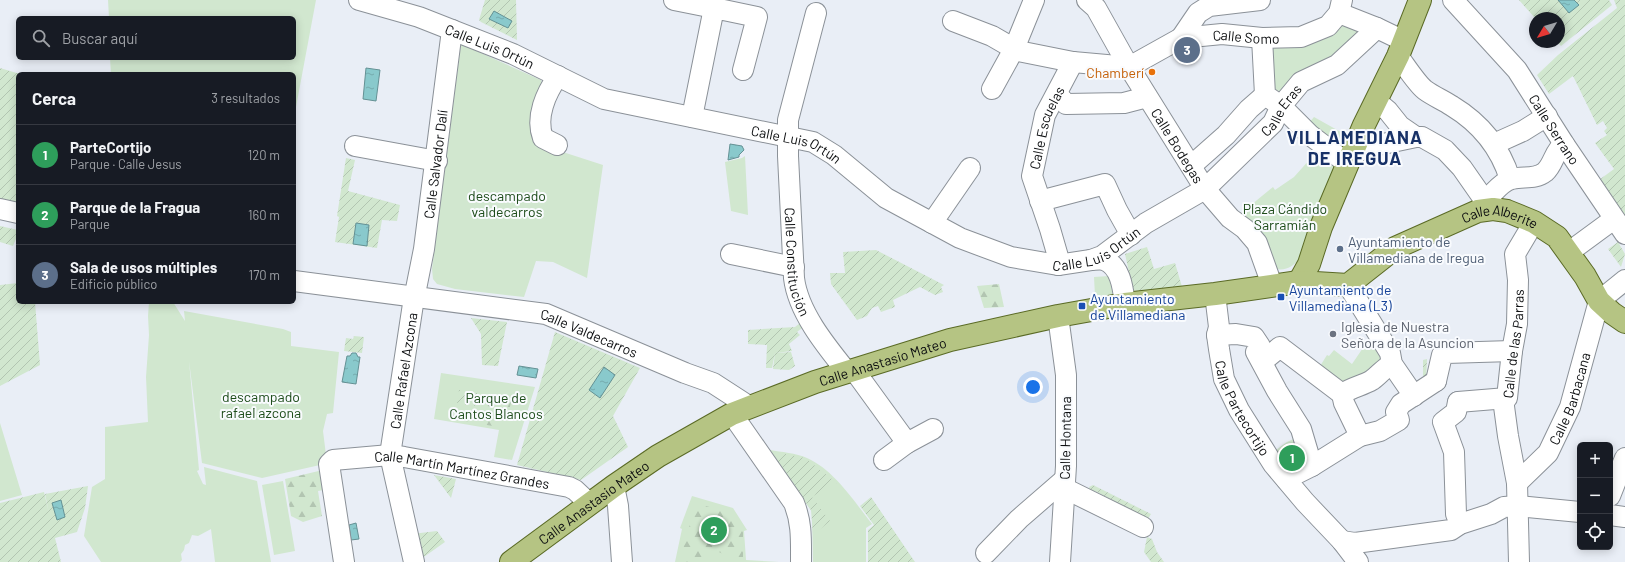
<!DOCTYPE html>
<html lang="es">
<head>
<meta charset="utf-8">
<style>
  :root { --surface:#171b24; --page:#242831; --text:#f1f3f6; --muted:#9ea1a6; --line:#363941; --accent:#3c73e2 }
  body { margin:0; font-family:Barlow,sans-serif; background:var(--page); color:var(--text) }
  .controls { position:absolute; right:12px; bottom:12px; display:grid; overflow:hidden; border-radius:6px; box-shadow:0 2px 10px #0003 }
  .controls button { width:36px; height:36px; display:grid; place-items:center; padding:0; border:0; border-bottom:1px solid var(--line); background:var(--surface); color:var(--text); font:20px sans-serif }
  .compass { position:absolute; left:1529px; top:12px; width:36px; height:36px; border-radius:50%; background:var(--surface); box-shadow:0 2px 10px #0003; rotate:232deg }
  .you { position:absolute; left:1033px; top:387px; width:14px; height:14px; margin:-10px; border:3px solid #fff; border-radius:50%; background:#1a73e8; box-shadow:0 0 0 6px #1a73e833 }
  .badge { display:grid; place-items:center; width:26px; height:26px; border-radius:50%; background:var(--accent); color:#fff; font-size:13px; font-weight:700 }
  .pin { position:absolute; translate:-50% -50%; border:2px solid #fff; box-shadow:0 1px 4px #0006 }
  .list { margin:0; padding:0; list-style:none }
  h2 { display:flex; justify-content:space-between; align-items:center; height:52px; margin:0; padding:0 16px; font-size:17px }
  h2 small { font-size:13px; font-weight:400; color:var(--muted) }
  .list li { display:grid; grid-template-columns:26px 1fr auto; gap:12px; align-items:center; box-sizing:border-box; height:60px; padding:0 16px; border-top:1px solid var(--line) }
  .list b { display:block; font-size:15px; white-space:nowrap }
  .list p { margin:0; font-size:13px; white-space:nowrap; color:var(--muted) }
  .list em { font-size:13px; font-style:normal; color:var(--muted) }
  .icon { flex:none; width:22px; height:22px; fill:none; stroke:currentColor; stroke-width:2; stroke-linecap:round; stroke-linejoin:round }
  .map { position:relative; flex:none; width:1625px; height:562px; overflow:hidden }
  .search { position:absolute; background:var(--surface); box-shadow:0 2px 10px #0003; left:16px; top:16px; width:280px; height:44px; display:flex; align-items:center; gap:10px; box-sizing:border-box; padding:0 14px; border-radius:6px; color:var(--muted); font-size:15px }
  .panel { position:absolute; background:var(--surface); box-shadow:0 2px 10px #0003; left:16px; top:72px; width:280px; height:232px; border-radius:6px }
  .map>svg:first-child { display:block }
  .green { fill:#d1e7cf }
  .forest { fill:url(#forest-firs) }
  .garden { fill:url(#garden-furrows) }
  .water { fill:url(#water-ripples); stroke:#649194 }
  .lines { fill:none; stroke-linecap:round; stroke-linejoin:round }
  .minor-casing { stroke:#8b9198; stroke-width:22 }
  .major-casing { stroke:#5a6a25; stroke-width:24 }
  .minor { stroke:#fff; stroke-width:20 }
  .major { stroke:#b5c483; stroke-width:22 }
  .food-dot { fill:#e8710a; stroke:#f9fbfe; stroke-width:1.5 }
  .service-dot { fill:#5c6f8a; stroke:#f9fbfe; stroke-width:1.5 }
  .transit-dot { fill:#1a4fb4; stroke:#f9fbfe; stroke-width:1.5 }
  .worship-dot { fill:#6b7280; stroke:#f9fbfe; stroke-width:1.5 }
  .labels { text-anchor:middle; dominant-baseline:central; stroke-width:4; stroke-linejoin:round; paint-order:stroke }
  .street-label { font-size:14px; fill:#0c0e10; stroke:#f9fbfe }
  .food-label { font-size:14px; fill:#c56008; stroke:#f9fbfe; text-anchor:end }
  .park-label { font-size:14px; fill:#1d4c1a; stroke:#f9fbfe }
  .service-label { font-size:14px; fill:#4e5e75; stroke:#f9fbfe; text-anchor:start }
  .transit-label { font-size:14px; fill:#164399; stroke:#f9fbfe; text-anchor:start }
  .worship-label { font-size:14px; fill:#5b616d; stroke:#f9fbfe; text-anchor:start }
  .district-label { font-size:18px; font-weight:bold; letter-spacing:1px; fill:#173167; stroke:#f9fbfe }
</style>
</head>
<body>
<div class="map">
<svg width="1625" height="562" viewBox="0 0 1625 562">
  <defs>
    <pattern id="forest-firs" width="22" height="20" patternUnits="userSpaceOnUse"><rect width="22" height="20" fill="#d1e7cf"/><path d="M5 1l3.5 6h-7zM16 11l3.5 6h-7z" fill="#b2c5b1"/></pattern>
    <pattern id="garden-furrows" width="10" height="10" patternUnits="userSpaceOnUse"><rect width="10" height="10" fill="#d1e7cf"/><path d="M-1 1l2-2M0 10L10 0M9 11l2-2" fill="none" stroke="#b2c5b1"/></pattern>
    <pattern id="water-ripples" width="26" height="14" patternUnits="userSpaceOnUse"><rect width="26" height="14" fill="#89c9cc"/><path d="M2 4q2-2 4 0t4 0M15 11q2-2 4 0t4 0" fill="none" stroke="#75abae"/></pattern>
  </defs>
  <rect width="100%" height="100%" fill="#e9eef6"/>
  <path class="green" d="M108,0h208l-20,107h-2v-33h-183l-1,-16h184v-40h-185z
    M1340,18l29,12 -87,62 -9,-3 -7,-31 9,-11z
    M461,44l80,36 2,6 -8,57 68,22 -16,113 -34,-16 -17,-1 -12,36 -69,-8 -18,-5 -4,-5 -1,-10z
    M1314,117l34,19 -48,121c-5,9 -14,14 -24,12l-16,-40 -4,-5 -16,-10 33,-27 2,3 19,-13 26,-29 -18,-17z
    M745,156l3,59 -17,-4 -6,-49 17,-4z
    M1109,276l4,19 -18,1 -1,-19z
    M149,302h24l12,19 -1,-10 99,18 8,3v14l48,6 -6,61 -6,1 -4,17 3,24 -6,10 -58,13 -60,-15 -13,-102 10,109 -2,1 6,13 3,1 -2,-18 53,14 14,81h-56l-4,-33 -13,7 -6,-1 -3,8 -4,2 -1,5 -3,4 1,6 -2,2h-79l-17,-26 8,-49 13,-8v-52l43,-5 -2,-45 3,-42 -1,-19z
    M1367,342h5l9,17 -15,17 -25,6 -24,-11 10,-16 2,1 5,-6 18,14z
    M441,373l94,14 -23,73 -18,-3 5,-27 -65,-11z
    M0,423l22,72 -22,6z
    M1298,437l10,25 -20,11 -15,-21 14,-10z
    M770,450c11,2 26,3 37,8 27,12 47,43 65,66l-6,4v34h-53l-1,-50z
    M283,481l12,70 -21,4 -12,-70z
    M692,496l41,12 14,22 -3,1 2,29 33,2h-104l7,-33 -2,-1z"/>
  <path class="forest" d="M999,284l5,23 -20,1 -7,-22z
    M486,394l26,4 -3,13 -19,-3 -5,-6z
    M456,407l17,2 6,8 -1,7 -24,-5z
    M490,412l18,3 -3,13 -24,-4 2,-7z
    M327,469l2,20 -11,2 4,25 -19,6 -12,-6 -6,-37z
    M696,504l36,8 11,18v28l-16,1c-8,-13 -21,-7 -29,3h-19z"/>
  <path class="garden" d="M485,0h31l1,40 -36,-18 -2,-2z
    M1519,0h90l3,5 -51,41 -4,-4h2v-24h-24z
    M1614,0h11v224l-30,-41 19,-14 -19,-26 12,-8 -3,-4 3,-3 -4,-7 -6,4 -24,-49 -24,18 -12,-19 21,-20 59,-47z
    M0,68l20,6h-2v130l-18,-4z
    M346,158l9,2 -7,31 52,14 -3,16 -15,-1 -5,28 -42,-6 4,-25 -2,-1z
    M0,226l18,4v4l-5,12 -13,-4z
    M1618,242l7,12 -4,13 -13,-18z
    M1147,247l7,22 21,-6 8,27 -48,9 -10,-45z
    M876,250l68,35 -3,2 2,5 -8,3 -15,-8 -27,13 2,7 -14,5 -3,-6 -6,2 -5,8 -10,4 -26,-36 -1,-11h15l-2,-21z
    M18,283v19h17l5,63 -40,21v-101z
    M471,318l36,4 -9,44 -16,-1 -1,-31z
    M800,323l3,4 -6,5 3,3 -11,9 3,7 -17,2 16,-1 4,14 -6,4 -16,-1 2,-16 -3,15h-6l1,-23 -19,-1v-14l47,-3z
    M555,332l85,36 -27,48 15,31 -47,33 -64,-15z
    M354,336l10,1 -2,16 -18,-2 2,-13 7,1z
    M1427,359l-1,22 -3,-2v-19z
    M459,390l25,4 -1,7 -9,5 -17,-2z
    M781,453l24,5 32,25 -6,1 -19,13 18,24 -17,14 -2,-25 -36,-52z
    M434,475l22,4 -5,19z
    M1093,485l58,29 -3,5 -53,-28h-5l-1,-4z
    M88,486l-3,22 -8,24 -22,6 6,24h-61v-59l44,-11 5,21 -4,-19z
    M871,497l44,65h-47v-32l6,-5 -14,-19z
    M437,531l8,11 -24,17 -9,-25z
    M1147,537l5,2 5,13 7,10h-13l-7,-10z"/>
  <path class="water" d="M1558,0h16l5,5 -10,8z
    M494,11l18,10 -4,7 -19,-9z
    M366,68l14,2 -4,31 -13,-2z
    M730,144l12,2 2,4 -5,5v2l-11,3z
    M356,223l13,2 -2,21 -14,-2z
    M352,353h4l2,4h2l-4,27 -14,-2 5,-26h3z
    M519,366l19,3 -2,9 -19,-3z
    M604,367l11,8 -15,23 -11,-8z
    M61,500l4,17 -8,3 -5,-17z
    M356,523l3,16 -8,1 -2,-15z"/>
  <g class="lines">
    <g class="minor-casing">
      <g id="minor">
        <path id="s1" d="M359,0l60,17 94,37 91,45 209,43 21,13 52,43 74,40 51,19 47,8 33,-5 11,-4 44,-33 59,-34 68,-66 8,-17 20,-24 36,-17 40,-37 27,13"/>
        <path d="M674,0l40,8"/>
        <path id="s2" d="M1087,0l9,8 33,59 76,122 25,29 15,11 12,14 15,42"/>
        <path id="s3" d="M1453,0l64,70 47,74 61,90"/>
        <path id="s4" d="M816,13l-28,107v36l6,122c4,34 32,68 53,94"/>
        <path d="M1339,13l38,15"/>
        <path id="s5" d="M953,21l39,15 26,15 55,11 56,5 52,-29 41,-4 40,4 39,-1 27,-11 11,-13 3,-13"/>
        <path d="M1181,38l17,-25 11,-7 51,-6"/>
        <path d="M1262,38l3,57 16,11 29,29 38,29"/>
        <path d="M1398,56c7,9 19,28 27,34 8,6 18,10 27,16 28,17 48,41 58,73"/>
        <path d="M992,89l22,-40 20,-49"/>
        <path d="M1057,94l9,10 58,-1 23,-6"/>
        <path d="M1376,101l12,10 12,15 16,11h6l23,13 17,18 23,33"/>
        <path d="M692,117l22,-109 43,9 -14,53"/>
        <path d="M1494,144l29,-13 24,-15"/>
        <path d="M557,145l-14,-7c-8,-21 3,-45 15,-62"/>
        <path d="M355,146l82,15"/>
        <path d="M1351,156l13,-8 52,-11"/>
        <path d="M1191,166l35,-31 23,-26 16,-14"/>
        <path d="M1040,201l65,-17 12,26 14,25"/>
        <path d="M0,209l18,4"/>
        <path d="M1478,211c6,-8 23,-30 34,-32 11,-3 23,1 33,-7 9,-8 9,-21 19,-28"/>
        <path d="M932,223l38,-55"/>
        <path d="M1569,252l45,-33"/>
        <path d="M731,254l63,13"/>
        <path d="M1091,260c3,0 9,-1 13,0 17,6 19,29 21,44"/>
        <path id="s6" d="M1058,265l1,-5 -9,-31 -18,-53 13,-61 28,-53"/>
        <path id="s7" d="M294,281l252,33 139,59 28,10 37,24"/>
        <path d="M1348,285l42,68 2,11 22,32"/>
        <path id="s8" d="M1215,294l4,33 -2,8 2,14 5,30 15,31 34,54 32,38 37,39 16,21"/>
        <path d="M1058,316l8,59v91l-6,96"/>
        <path d="M1217,335l19,-1 18,3 6,9 -4,6 21,39 24,38 11,37"/>
        <path d="M1262,362l18,-15 62,47"/>
        <path d="M854,370l53,73 -23,17"/>
        <path d="M1436,381l6,-26 4,-2 66,-2"/>
        <path d="M1503,399l5,37 9,47 2,79"/>
        <path id="s9" d="M1458,402l49,-4 5,-47 5,-27 1,-44 -3,-26 19,-32"/>
        <path d="M1458,402l-2,10 -13,10 11,30 2,62 4,10"/>
        <path d="M732,414l62,89c8,20 7,37 7,59"/>
        <path d="M1360,436l-16,-33 -2,-9c10,-7 20,-8 30,-14 7,-5 12,-12 20,-16"/>
        <path d="M907,443l26,-14"/>
        <path d="M1286,479l26,-13 48,-30 20,-5 19,-11 -3,-8 5,-8 35,-23"/>
        <path id="s10" d="M1517,483l31,-30 22,-46 29,-106 26,-21"/>
        <path d="M614,486l4,20 4,56"/>
        <path d="M1064,488l79,39"/>
        <path d="M1610,496l15,-38"/>
        <path d="M1610,515l15,2"/>
        <path d="M1342,541l13,2 96,-13 9,-6 31,-10 13,-7 14,-1 62,6"/>
        <path d="M986,553l33,-34 46,-40"/>
        <path id="s11" d="M344,562l-15,-98 4,-4 57,-5 14,2 165,30 6,3 15,14"/>
        <path id="s12" d="M414,562l-24,-107 23,-151 11,-55 28,-219"/>
      </g>
    </g>
    <g class="major-casing">
      <g id="major">
        <path d="M1299,282l10,-18 12,-37 43,-102 34,-69 22,-56"/>
        <path id="s13" d="M511,562l103,-76 44,-30 74,-42 83,-32 135,-42 108,-24 67,-12 90,-10 84,-12 49,3 47,-37 83,-37 15,-2 14,2 27,11 23,15 28,39 14,25 13,12 13,9"/>
      </g>
    </g>
    <use href="#minor" class="minor"/>
    <use href="#major" class="major"/>
  </g>
  <circle class="food-dot" cx="1152" cy="72" r="4"/>
  <circle class="service-dot" cx="1340" cy="249" r="4"/>
  <g class="transit-dot">
    <rect x="1277" y="293" width="8" height="8" rx="2"/>
    <rect x="1078" y="302" width="8" height="8" rx="2"/>
  </g>
  <circle class="worship-dot" cx="1333" cy="334" r="4"/>
  <g class="labels">
    <g class="street-label">
      <text stroke="none"><textPath href="#s5" startOffset="309">Calle Somo</textPath></text>
      <text stroke="none"><textPath href="#s1" startOffset="139">Calle Luis Ortún</textPath></text>
      <text stroke="none"><textPath href="#s1" startOffset="1035">Calle Eras</textPath></text>
      <text stroke="none"><textPath href="#s6" startOffset="144">Calle Escuelas</textPath></text>
      <text stroke="none"><textPath href="#s3" startOffset="165">Calle Serrano</textPath></text>
      <text stroke="none"><textPath href="#s2" startOffset="172">Calle Bodegas</textPath></text>
      <text stroke="none"><textPath href="#s1" startOffset="463">Calle Luis Ortún</textPath></text>
      <text stroke="none"><textPath href="#s12" startOffset="404">Calle Salvador Dalí</textPath></text>
      <text stroke="none"><textPath href="#s13" startOffset="1073">Calle Alberite</textPath></text>
      <text stroke="none"><textPath href="#s1" startOffset="799">Calle Luis Ortún</textPath></text>
      <text stroke="none"><textPath href="#s4" startOffset="253">Calle Constitución</textPath></text>
      <text stroke="none"><textPath href="#s7" startOffset="301">Calle Valdecarros</textPath></text>
      <text stroke="none"><textPath href="#s9" startOffset="104">Calle de las Parras</textPath></text>
      <text stroke="none"><textPath href="#s13" startOffset="426">Calle Anastasio Mateo</textPath></text>
      <text stroke="none"><textPath href="#s12" startOffset="195">Calle Rafael Azcona</textPath></text>
      <text stroke="none"><textPath href="#s10" startOffset="102">Calle Barbacana</textPath></text>
      <text stroke="none"><textPath href="#s8" startOffset="120">Calle Partecortijo</textPath></text>
      <text transform="translate(1065 438) rotate(-89)">Calle Hontana</text>
      <text stroke="none"><textPath href="#s11" startOffset="235">Calle Martín Martínez Grandes</textPath></text>
      <text stroke="none"><textPath href="#s13" startOffset="102">Calle Anastasio Mateo</textPath></text>
    </g>
    <g class="food-label">
      <text x="1144" y="72">Chamberí</text>
    </g>
    <g class="park-label">
      <text x="507" y="195">descampado<tspan x="507" dy="16">valdecarros</tspan></text>
      <text x="1285" y="208">Plaza Cándido<tspan x="1285" dy="16">Sarramián</tspan></text>
      <text x="261" y="396">descampado<tspan x="261" dy="16">rafael azcona</tspan></text>
      <text x="496" y="397">Parque de<tspan x="496" dy="16">Cantos Blancos</tspan></text>
    </g>
    <g class="service-label">
      <text x="1348" y="241">Ayuntamiento de<tspan x="1348" dy="16">Villamediana de Iregua</tspan></text>
    </g>
    <g class="transit-label">
      <text x="1289" y="289">Ayuntamiento de<tspan x="1289" dy="16">Villamediana (L3)</tspan></text>
      <text x="1090" y="298">Ayuntamiento<tspan x="1090" dy="16">de Villamediana</tspan></text>
    </g>
    <g class="worship-label">
      <text x="1341" y="326">Iglesia de Nuestra<tspan x="1341" dy="16">Señora de la Asuncion</tspan></text>
    </g>
    <g class="district-label">
      <text x="1355" y="137">VILLAMEDIANA<tspan x="1355" dy="21">DE IREGUA</tspan></text>
    </g>
  </g>
</svg>
<div class="controls">
<button>+</button>
<button>−</button>
<button><svg class="icon" aria-label="locate" viewBox="0 0 24 24"><circle cx="12" cy="12" r="6"/><path d="M12 2v4M12 18v4M2 12h4M18 12h4"/></svg></button>
</div>
<svg class="compass" viewBox="-18 -18 36 36"><path d="M0-13l5 13h-10z" fill="#e53935"/><path d="M0 13l5-13h-10z" fill="#9ea1a6"/></svg>
<div class="you"></div>
<div class="pin badge" style="left:1292px;top:458px;background:#2e9e5b">1</div>
<div class="pin badge" style="left:714px;top:530px;background:#2e9e5b">2</div>
<div class="pin badge" style="left:1187px;top:50px;background:#5c6f8a">3</div>
<div class="search"><svg class="icon" aria-label="search" viewBox="0 0 24 24"><circle cx="10" cy="10" r="6"/><path d="M15 15l6 6"/></svg>Buscar aquí</div>
<section class="panel">
<h2>Cerca<small>3 resultados</small></h2>
<ul class="list">
<li><span class="badge" style="background:#2e9e5b">1</span><div><b>ParteCortijo</b><p>Parque · Calle Jesus</p></div><em>120 m</em></li>
<li><span class="badge" style="background:#2e9e5b">2</span><div><b>Parque de la Fragua</b><p>Parque</p></div><em>160 m</em></li>
<li><span class="badge" style="background:#5c6f8a">3</span><div><b>Sala de usos múltiples</b><p>Edificio público</p></div><em>170 m</em></li>
</ul>
</section>
</div>
</body>
</html>
